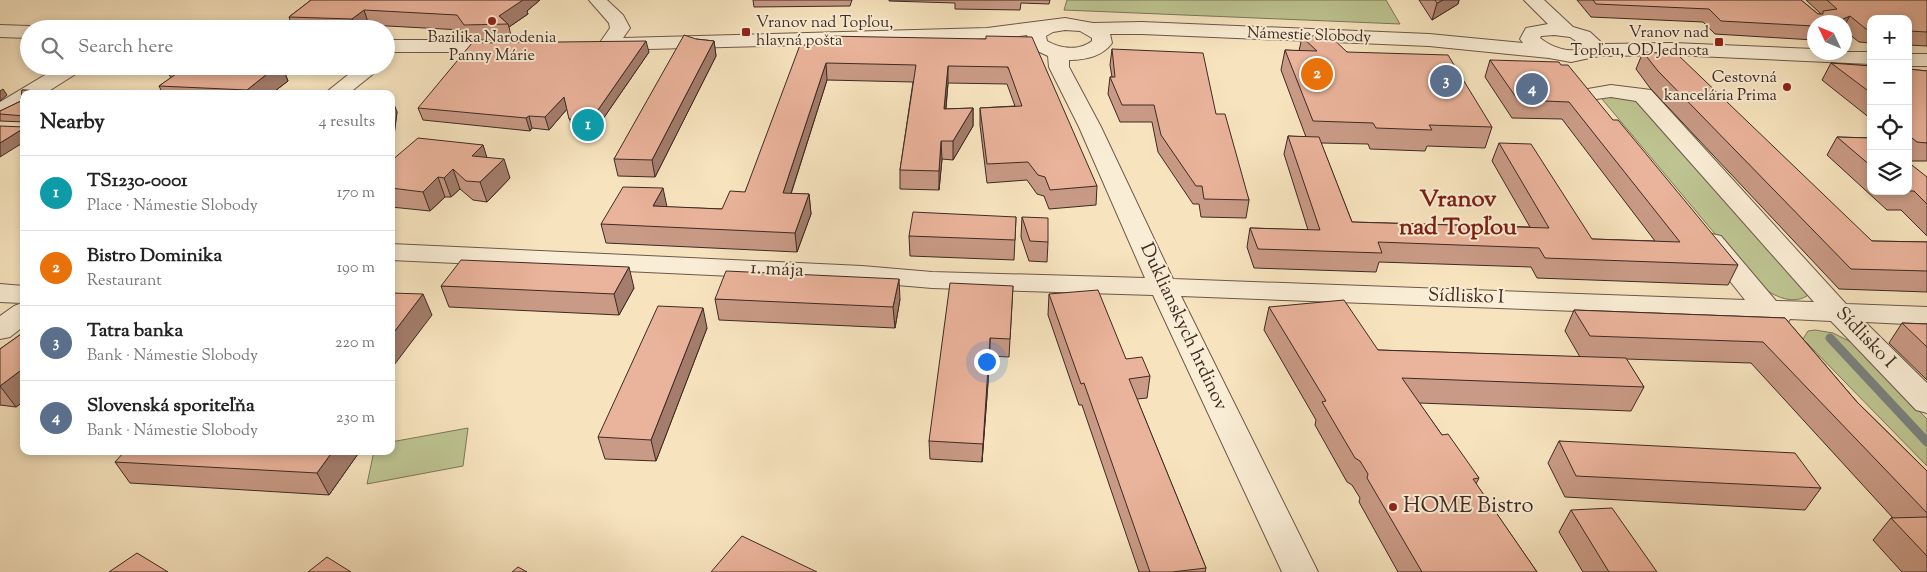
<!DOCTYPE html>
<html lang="en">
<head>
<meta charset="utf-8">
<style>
  :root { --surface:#fff; --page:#f6f6f6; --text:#222; --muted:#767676; --line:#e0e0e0; --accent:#8f2418 }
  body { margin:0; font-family:"Sorts Mill Goudy",serif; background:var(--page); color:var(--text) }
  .controls { position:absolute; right:15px; top:15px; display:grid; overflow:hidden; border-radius:10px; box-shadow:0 2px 8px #0003 }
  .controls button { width:45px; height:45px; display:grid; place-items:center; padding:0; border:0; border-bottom:1px solid var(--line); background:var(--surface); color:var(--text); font:25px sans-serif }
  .compass { position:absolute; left:1807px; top:15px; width:45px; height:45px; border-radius:50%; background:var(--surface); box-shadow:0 2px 8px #0003; rotate:314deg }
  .you { position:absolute; left:986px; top:361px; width:18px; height:18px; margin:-12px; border:4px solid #fff; border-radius:50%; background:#1a73e8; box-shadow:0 0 0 8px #1a73e833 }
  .badge { display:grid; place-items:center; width:32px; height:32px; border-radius:50%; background:var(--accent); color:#fff; font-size:16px; font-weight:700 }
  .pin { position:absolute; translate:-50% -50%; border:2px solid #fff; box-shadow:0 1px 5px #0006 }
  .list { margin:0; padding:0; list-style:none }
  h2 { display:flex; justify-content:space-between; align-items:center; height:65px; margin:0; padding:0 20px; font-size:21px }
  h2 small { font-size:16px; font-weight:400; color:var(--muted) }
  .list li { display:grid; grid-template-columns:32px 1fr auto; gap:15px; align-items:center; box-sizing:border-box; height:75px; padding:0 20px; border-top:1px solid var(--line) }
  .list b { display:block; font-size:19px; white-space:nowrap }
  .list p { margin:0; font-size:16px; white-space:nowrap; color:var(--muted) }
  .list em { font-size:16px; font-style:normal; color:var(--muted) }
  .icon { flex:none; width:28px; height:28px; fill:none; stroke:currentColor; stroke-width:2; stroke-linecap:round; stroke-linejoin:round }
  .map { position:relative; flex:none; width:1927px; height:572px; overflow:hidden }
  .search { position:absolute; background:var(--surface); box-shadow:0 2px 8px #0003; left:20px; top:20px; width:375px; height:55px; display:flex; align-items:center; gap:12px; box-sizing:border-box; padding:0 18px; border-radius:28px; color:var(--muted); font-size:19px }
  .panel { position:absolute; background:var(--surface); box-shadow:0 2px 8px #0003; left:20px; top:90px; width:375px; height:365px; border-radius:10px }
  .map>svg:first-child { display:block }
  .green { fill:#bdc491; stroke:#7d775a }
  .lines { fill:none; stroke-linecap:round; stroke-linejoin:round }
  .stream { stroke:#7a827f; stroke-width:9 }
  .minor-casing { stroke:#6c584a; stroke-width:2 }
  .minor { fill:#faedd5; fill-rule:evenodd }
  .wall { fill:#c99a85; stroke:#3d2a23 }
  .shaded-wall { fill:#a47d6c; stroke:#3d2a23 }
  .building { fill:#eab39b; stroke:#3d2a23 }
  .poi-dot { fill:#8f2418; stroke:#faedd5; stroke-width:2 }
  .labels { text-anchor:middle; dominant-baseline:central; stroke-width:4; stroke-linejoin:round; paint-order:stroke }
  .far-poi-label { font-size:16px; fill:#3d2a23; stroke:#faedd5; text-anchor:end }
  .far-street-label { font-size:16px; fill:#3d2a23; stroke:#faedd5 }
  .street-label { font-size:19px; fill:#3d2a23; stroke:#faedd5 }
  .near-poi-label { font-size:22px; fill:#3d2a23; stroke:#faedd5; text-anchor:start }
  .district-label { font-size:24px; font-weight:bold; fill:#7a1f14; stroke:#faedd5 }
</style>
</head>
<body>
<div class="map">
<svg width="1927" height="572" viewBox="0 0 1927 572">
  <rect width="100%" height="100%" fill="#f7e4bf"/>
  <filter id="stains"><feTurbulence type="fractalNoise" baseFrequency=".004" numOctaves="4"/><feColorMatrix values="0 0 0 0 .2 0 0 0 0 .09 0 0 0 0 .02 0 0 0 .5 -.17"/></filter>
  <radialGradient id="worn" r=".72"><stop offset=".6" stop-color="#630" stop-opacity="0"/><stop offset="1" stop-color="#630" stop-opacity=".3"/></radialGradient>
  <path class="green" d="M1067,0h319l14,24 -336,-14z
    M1606,95l30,6 171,191v4c-17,10 -36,-2 -50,-12l-155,-185z
    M1815,330l18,3 18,9 76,77v47l-124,-127 5,-8z
    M468,428l-5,38 -96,18 7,-33h17v-9z"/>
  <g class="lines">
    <path class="stream" d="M1830,338l97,104"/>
    <g class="minor-casing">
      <path id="minor" d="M589,0h18l16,15 7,13 -7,10 364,-10 78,-10 28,5 49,-1 287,12 94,9 -3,-4 6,-11 22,-4 -24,-24h20l29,27 17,5 13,12 70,-1 141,6v3h57v12l-198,-9 -74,1 -28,6 -22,-4 -120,-12 -287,-12h-32l2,9c-10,14 -28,17 -43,17v7l32,60 72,152 572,21 -46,-58 4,-6 9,-2 9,2 55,65 38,1 -178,-201 -25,-4 -22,3 -7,-2 -4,-4 4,-4 29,-5 40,5 195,214 81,3v18l-62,-3 62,61v30l-11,-3 -85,-89 -41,-2 -4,6c-12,4 -18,3 -26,-7l-579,-22 137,276h-36l-129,-277 -221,-7 -70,-6 -471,-22v-16l471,22 70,6 213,6 -66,-151 -30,-60 -1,-11 -17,-8 -4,-13 -40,5 -378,10 -7,-2 -3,-4 11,-16 -1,-5zM1065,30l15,1 12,7v3c-13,10 -31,8 -45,0l-1,-5 7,-4zM1554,35l16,2 15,10c-14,8 -34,0 -45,-9l1,-2z
        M0,25l29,1 7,3h-7v9l-29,-1z
        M386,40h121l7,2 3,4 -3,4 -7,2h-121z
        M1908,54h19v12h-19z
        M60,66h25l-3,4 -38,24h-20v12l-24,12v-16z
        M359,66h24l-35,28h-24z
        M0,284l24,2v40l-14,11 -10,2v-23l14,-10 8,-3 -22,-1z"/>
    </g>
    <use href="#minor" class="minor"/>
  </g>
  <path class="wall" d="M311,0h229l-13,11 1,3 -19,13 3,13h-43l-7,-10 -93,-5 -4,4h-72l-4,-12z
    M753,0h99l-2,6 -96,1z
    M889,0h161l-1,4 -28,-1 -1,7 -65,-1v-6l-66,-2z
    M1419,0h40l-1,4 -26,16z
    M1577,0h224l17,14h3l-15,-14h121v46l-19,-1v-26h-37v24l-12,-1 -15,-12v-8h-30v18l-99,-6 -12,-12 -112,-5z
    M1302,37l45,15 145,75 -7,21 -58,-2 -2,5 -55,-2 -2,-5 -47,-1 31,79 178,5 -38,-66 7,-18 93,96 63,2 -93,-122 -50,-1 -27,-41 5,-17 123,60 125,145 -10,20 -191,-7 -6,-11 -152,-5 -3,10 -122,-4 -7,-21 3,-19 58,2 -24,-76 4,-18 18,1 -25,-67 4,-20 14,1z
    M696,39l18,2 2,15 -61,121 -37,-1 -4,-17z
    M986,39l111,147 -1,19 -47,4 -5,-13 -7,-2 -10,-14 -40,3 -7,-58v-17l35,-2 -8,-22 -59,-1 -2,26 27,-1v18l-20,34 -11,-1 -3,31 -39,-1v-19l13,-88 -86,-2 -36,114h18l2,20 -14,38 -191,-9 -5,-19 66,-17 55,2 23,-17 78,-147z
    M1112,49l104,65 33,86 -3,18 -45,-1 -2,-13h-6l-35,-52 -6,-30h-32l-12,-28 2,-17h2l-2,-12z
    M649,52l-55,80h-21l-6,-23 -18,21 -17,-2 -2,3 -107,-11 -5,-12z
    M1643,52l229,189 55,1v50l-88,-3 -189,-201 -14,-19z
    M1831,63l40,3v53l-49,-39z
    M169,66h113l6,15 -17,13h-108l-4,-8 12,-8 -5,-9z
    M1908,69l19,2v90h-19z
    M22,90l55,3v1h-53v28l-24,-1v-10l21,-10z
    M391,99l6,13 -3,23 -3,-1z
    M1837,137l34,1v53h37l19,-14v59l-26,-26h-14l-60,-55z
    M483,145l3,12 24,21 -23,24 -14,-2 -13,-11 -9,8h-6l-15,14 -39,-4v-46z
    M1016,217l-2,43 -104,-4 -1,-20z
    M1022,217l26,25 -1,20 -18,-1 -8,-24z
    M441,286l193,2 -15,27 -170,-8z
    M1013,286l-4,71 -19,-1 -8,106 -52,-3 -1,-18z
    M1049,294l77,65 24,17 -3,22 -10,1 69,169 -1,4h-66l-57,-167h-3l-31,-90z
    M715,299h185l-5,29 -176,-8z
    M1269,307l109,43 202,7 -15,-26 9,-21 211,8 72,84 70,69v101h-25l-29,-32 18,-22h2l-142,-155 -125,-4 18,28 -13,24 -212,-8 23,32 37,43 -3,6 61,88h-139l-39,-70 1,-4 -8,-13 -5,-3 -32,-57 1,-5 -52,-90z
    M1902,323l25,1v56l-38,-37z
    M707,328l-51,133 -51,-2 -7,-22z
    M24,332v69l-8,6 -16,-2v-56z
    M1559,441l262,47 -16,22 -240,-13 -17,-34z
    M360,451l-31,44 -199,-12 -15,-21z
    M1571,510l86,62h-74l-24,-40z"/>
  <path class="shaded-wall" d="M519,0h21l-13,11 1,3 -19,13 -1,-3 -9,-8z
    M1443,0h16l-1,4 -26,16 5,-17z
    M364,10l5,15 -4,4h-10l-3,-10z
    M1850,16l-6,10v-4h-8z
    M646,41l3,11 -55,80 -3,-12z
    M714,41l2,15 -61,121 -3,-17z
    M826,63l1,17 -42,132 -2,-19z
    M277,66h5l6,15 -17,13h-22l-2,-4z
    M948,66v17l-4,44v-18z
    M3,89l4,6 -7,6v-10z
    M564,97l3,12 -18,21 -4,-13z
    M392,99l5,13 -3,23 -3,-8z
    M973,108v18l-20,34v-19z
    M529,116l3,12 -2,3 -4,-13z
    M24,128v14l-24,15v-14z
    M941,141l1,18 -3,31v-19z
    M483,145l6,19 -17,-8z
    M504,159l6,19 -23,24 -7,-20z
    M453,169l7,20 -9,8 -7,-19z
    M438,177l7,20 -15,14 -7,-19z
    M663,188l4,19 -14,-1z
    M809,194l2,20 -14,38 -2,-19z
    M629,267l5,21 -15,27 -5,-21z
    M899,279l1,20 -5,29 -2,-21z
    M423,294l9,21 -41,54v-33z
    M703,308l4,20 -51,133 -5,-21z
    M990,338v18l-8,106 1,-18z
    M24,368v33l-8,6 -16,-21z
    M333,451h27l-31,44 -12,-22z"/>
  <path class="building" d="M311,0h212l-24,16 9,8 -44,1 -7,-10 -93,-5 -12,9 -63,-2z
    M1435,0h8l-6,3z
    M1593,0h208l17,14h5v-3l14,-2 -10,-9h100v32l-19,-1v-12h-37v10h-5l-16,-13 -14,6h-22v4l-93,-5 -12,-12 -113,-5z
    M1328,34l19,18 101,3 44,72 -63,-2 3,5 -56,-2 -3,-5 -60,-2 -28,-71 32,1 -15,-14z
    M684,35l12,4 18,2 -62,119 -38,-1z
    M826,36l160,3v-3l46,1 65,149 -47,4 -5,-13 -7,-2 -10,-13 -41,2 -7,-56 42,-2 -14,-39 -60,-1 -4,43 29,-1 -20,33h-12l-2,30 -39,-1 16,-105 -90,-2 -43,130 26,1 -14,39 -194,-9 22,-37 40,1 -10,18 69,3 8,-18 15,1 55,-147h23z
    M646,41l-55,79 -22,-1 -5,-22 -19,20 -16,-1 -3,2 -108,-10 54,-65z
    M1112,49l91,4 13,61h9l24,86 -45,-1 -2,-13h-6l-35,-51 -7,-30h-32l-12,-28h5z
    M1643,52l34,2 195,187 55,1v29l-76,-2 -193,-198z
    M1490,60l69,2 2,3h7l45,55h5l120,145 -193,-7 -6,-10 -161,-6 4,11 -124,-4 -8,-21 70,2 -32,-94 31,1 33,85 197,6 -50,-85 32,1 61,95 88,3 -111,-140 -51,-2z
    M1831,63l40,3v27z
    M169,66h108l-30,24 -88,-4 24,-17h-17z
    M1908,69l19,2v72l-10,-1 -9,-7z
    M22,90l55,3 -2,1h-51v22l-24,-2v-3l21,-10z
    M0,126l24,1v1l-24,15z
    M1837,137l34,1v28z
    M418,138l65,7 -11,11 32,3 -24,23 -14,-1 -13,-12 -9,9 -6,-1 -15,15 -32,-4v-27z
    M1908,162l19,15v27l-13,-13h-7h1z
    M913,212l103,5 -1,23 -106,-4z
    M1022,217l26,1v24l-18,-1z
    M461,260l168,7 -15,27 -173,-8z
    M726,271l173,8 -6,28 -178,-8z
    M950,283l63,3 -3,53 -20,-1 -7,106 -54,-3z
    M1098,290l28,69 16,-2 8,19 -21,3 77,189 -34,4h-22l-66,-189 -3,1 -32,-90z
    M391,293l32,1 -32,42z
    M1344,300l34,50 248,8 18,29 -242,-9 40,57 6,-1 31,44 -6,1 64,93h-115l-55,-94 1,-4 -8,-13 -5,-3 -33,-56 4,-1 -57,-94z
    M658,306l45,2 -52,132 -53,-3z
    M1574,310l211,8 72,84 70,69v42l-164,-171 -173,-6z
    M1902,323l25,1v23z
    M24,332v36l-24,18v-37z
    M1559,441l236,12 26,35 -245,-12z
    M125,451h208l-16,22 -202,-11z
    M1612,508l45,64h-48l-38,-62z
    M1927,517v39l-36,-38z
    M742,536l75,36h-106z
    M137,553l31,19h-59z
    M327,557l24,15h-43z
    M518,567l9,5h-15z"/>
  <g class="poi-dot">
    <circle cx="492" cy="21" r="5"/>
    <rect x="741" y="27" width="10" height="10" rx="2.5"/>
    <rect x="1714" y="37" width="10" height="10" rx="2.5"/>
    <circle cx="1787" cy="87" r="5"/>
    <circle cx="1393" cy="507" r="5"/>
  </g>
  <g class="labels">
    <g class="far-poi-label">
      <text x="756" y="23" text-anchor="start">Vranov nad Topľou,<tspan x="756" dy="18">hlavná pošta</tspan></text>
      <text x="1709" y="33">Vranov nad<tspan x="1709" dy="18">Topľou, OD Jednota</tspan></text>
      <text x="492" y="38" text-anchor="middle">Bazilika Narodenia<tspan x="492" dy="18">Panny Márie</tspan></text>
      <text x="1777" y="78">Cestovná<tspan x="1777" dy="18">kancelária Prima</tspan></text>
    </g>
    <g class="far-street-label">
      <text transform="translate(1309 36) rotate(2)">Námestie Slobody</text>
    </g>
    <g class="street-label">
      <text transform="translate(777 270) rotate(3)">1. mája</text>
      <text transform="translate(1466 297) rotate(2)">Sídlisko I</text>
      <text transform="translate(1183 327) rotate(65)">Duklianskych hrdinov</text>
      <text transform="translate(1865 338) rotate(46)">Sídlisko I</text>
    </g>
    <g class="near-poi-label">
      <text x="1403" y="507">HOME Bistro</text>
    </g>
    <g class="district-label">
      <text x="1458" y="200">Vranov<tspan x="1458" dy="28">nad Topľou</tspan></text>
    </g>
  </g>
  <rect width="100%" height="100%" filter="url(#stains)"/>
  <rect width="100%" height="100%" fill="url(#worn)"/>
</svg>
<div class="controls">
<button>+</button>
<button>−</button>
<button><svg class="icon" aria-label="locate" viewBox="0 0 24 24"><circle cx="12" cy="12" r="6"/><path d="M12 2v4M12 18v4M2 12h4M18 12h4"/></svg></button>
<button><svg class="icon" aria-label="layers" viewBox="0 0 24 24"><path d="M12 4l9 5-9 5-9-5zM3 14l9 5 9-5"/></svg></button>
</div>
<svg class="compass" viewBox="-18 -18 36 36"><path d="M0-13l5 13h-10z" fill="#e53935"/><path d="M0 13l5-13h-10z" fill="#767676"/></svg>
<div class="you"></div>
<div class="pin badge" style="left:588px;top:125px;background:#0f9aa8">1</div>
<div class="pin badge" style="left:1317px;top:74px;background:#e8710a">2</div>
<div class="pin badge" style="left:1446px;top:81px;background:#5c6f8a">3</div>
<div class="pin badge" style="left:1532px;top:89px;background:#5c6f8a">4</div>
<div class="search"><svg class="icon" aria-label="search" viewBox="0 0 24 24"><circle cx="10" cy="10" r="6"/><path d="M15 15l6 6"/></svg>Search here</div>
<section class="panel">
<h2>Nearby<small>4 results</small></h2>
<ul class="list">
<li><span class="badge" style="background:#0f9aa8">1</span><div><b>TS1230-0001</b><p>Place · Námestie Slobody</p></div><em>170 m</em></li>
<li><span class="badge" style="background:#e8710a">2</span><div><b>Bistro Dominika</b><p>Restaurant</p></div><em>190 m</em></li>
<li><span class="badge" style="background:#5c6f8a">3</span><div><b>Tatra banka</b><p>Bank · Námestie Slobody</p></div><em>220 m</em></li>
<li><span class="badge" style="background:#5c6f8a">4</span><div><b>Slovenská sporiteľňa</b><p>Bank · Námestie Slobody</p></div><em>230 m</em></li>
</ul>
</section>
</div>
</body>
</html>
